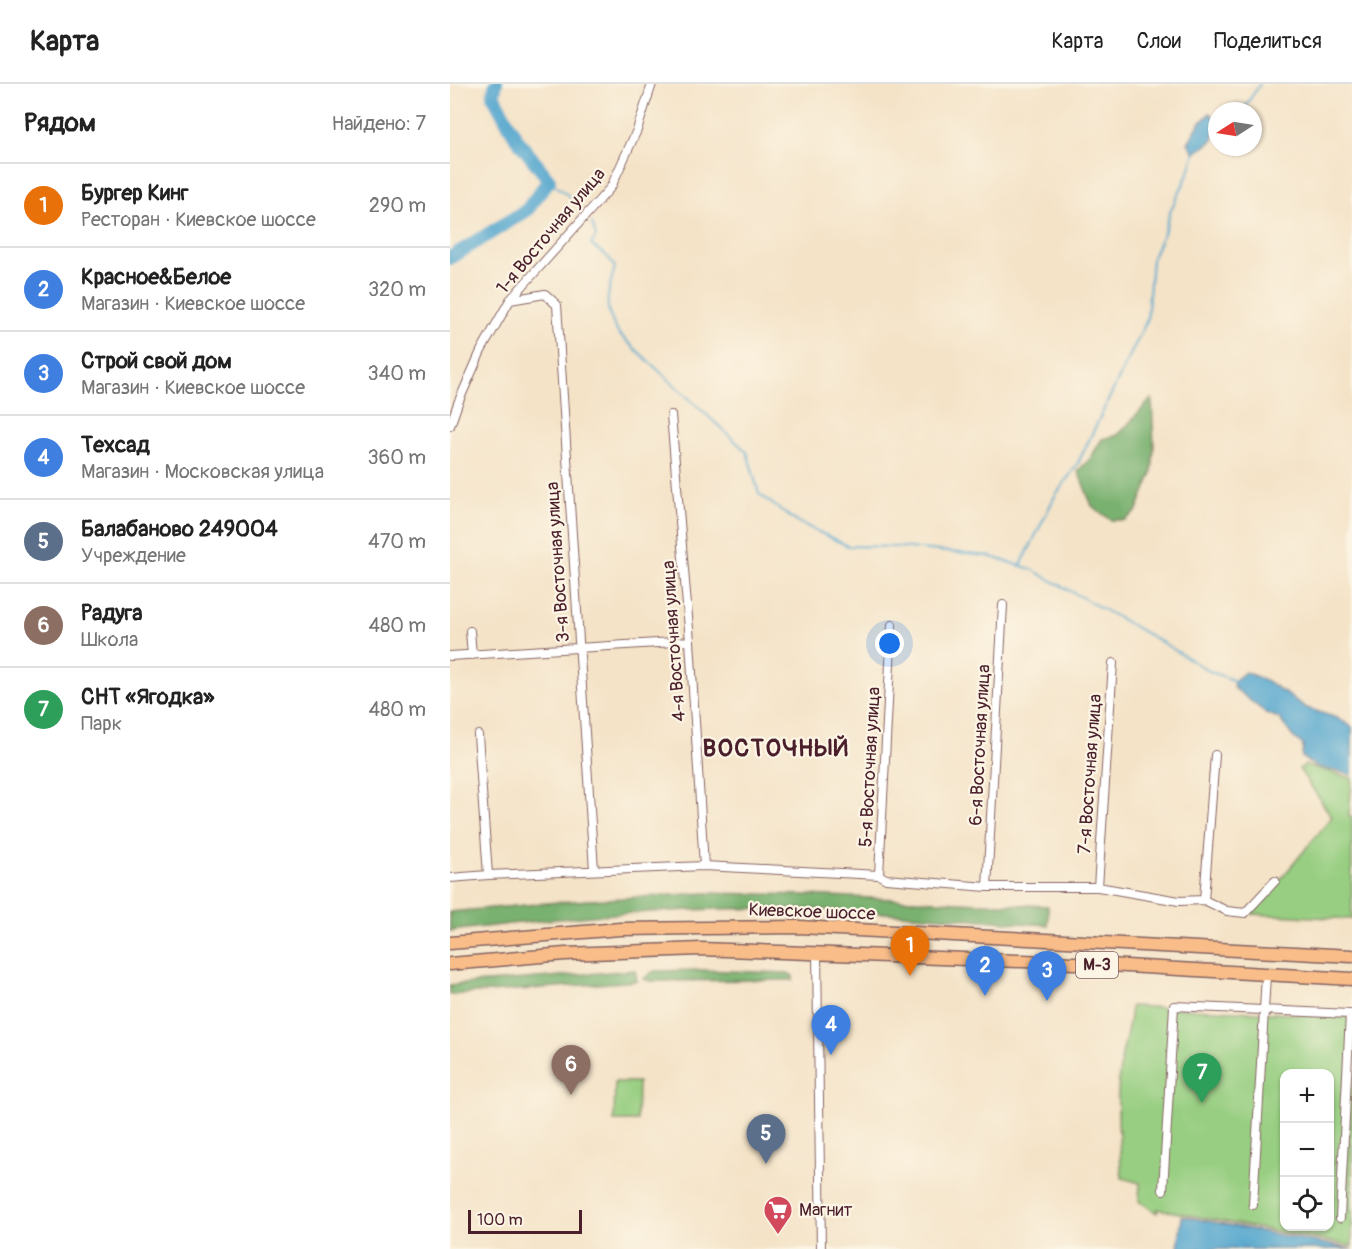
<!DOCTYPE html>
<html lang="ru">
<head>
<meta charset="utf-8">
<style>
  :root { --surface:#fff; --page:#f2f2f2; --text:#222; --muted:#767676; --line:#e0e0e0; --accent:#7c3aed }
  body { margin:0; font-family:Pangolin,sans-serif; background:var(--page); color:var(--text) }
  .controls { position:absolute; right:18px; bottom:18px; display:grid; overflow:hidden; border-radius:12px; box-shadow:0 2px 4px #0004 }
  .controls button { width:54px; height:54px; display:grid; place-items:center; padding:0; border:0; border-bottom:2px solid var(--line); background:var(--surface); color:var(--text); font:30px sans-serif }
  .compass { position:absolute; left:758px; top:18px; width:54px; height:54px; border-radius:50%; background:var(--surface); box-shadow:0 2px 4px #0004; rotate:258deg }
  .scale { position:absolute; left:18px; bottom:15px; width:114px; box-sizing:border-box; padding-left:6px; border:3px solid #4a1f2b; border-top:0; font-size:16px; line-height:21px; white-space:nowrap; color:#4a1f2b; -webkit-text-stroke:4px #fcf5e5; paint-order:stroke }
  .you { position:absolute; left:440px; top:560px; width:21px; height:21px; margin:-15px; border:4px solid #fff; border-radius:50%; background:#1a73e8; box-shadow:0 0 0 9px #1a73e833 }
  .badge { display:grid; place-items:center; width:39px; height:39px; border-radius:50%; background:var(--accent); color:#fff; font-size:20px; font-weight:700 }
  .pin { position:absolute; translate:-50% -50px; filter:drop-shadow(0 2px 3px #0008) }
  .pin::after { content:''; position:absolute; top:32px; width:21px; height:18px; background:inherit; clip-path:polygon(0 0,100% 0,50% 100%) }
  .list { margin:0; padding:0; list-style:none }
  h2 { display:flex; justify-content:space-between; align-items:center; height:78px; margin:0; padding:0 24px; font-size:26px }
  h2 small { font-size:20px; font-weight:400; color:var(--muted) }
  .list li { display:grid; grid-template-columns:39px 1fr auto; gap:18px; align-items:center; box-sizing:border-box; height:84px; padding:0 24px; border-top:2px solid var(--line) }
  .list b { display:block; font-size:22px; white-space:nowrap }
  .list p { margin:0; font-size:20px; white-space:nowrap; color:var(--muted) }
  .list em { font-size:20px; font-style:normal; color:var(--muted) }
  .icon { flex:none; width:33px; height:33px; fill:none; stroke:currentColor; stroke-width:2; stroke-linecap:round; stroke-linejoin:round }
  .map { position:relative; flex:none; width:902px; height:1165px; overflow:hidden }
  header { display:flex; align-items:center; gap:36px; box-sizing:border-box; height:84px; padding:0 30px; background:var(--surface); border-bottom:2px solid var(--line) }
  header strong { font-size:28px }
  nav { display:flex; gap:33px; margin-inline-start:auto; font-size:21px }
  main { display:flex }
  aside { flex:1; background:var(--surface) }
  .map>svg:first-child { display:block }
  .green { fill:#97ce81; stroke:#707656; stroke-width:1.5; fill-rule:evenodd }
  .forest { fill:#79b16f; stroke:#62684d; stroke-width:1.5 }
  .water { fill:#52a6ce; stroke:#4e627c; stroke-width:1.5 }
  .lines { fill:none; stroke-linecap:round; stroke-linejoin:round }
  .stream { stroke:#52a6ce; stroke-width:2 }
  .river { stroke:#52a6ce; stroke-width:14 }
  .minor-casing { stroke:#866462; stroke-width:10 }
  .highway-casing { stroke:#866462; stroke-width:15 }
  .minor { stroke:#fff; stroke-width:8 }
  .highway { stroke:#f8bd89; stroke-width:12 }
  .labels { text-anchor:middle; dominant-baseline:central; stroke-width:4.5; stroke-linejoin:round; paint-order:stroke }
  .shield { fill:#fcf5e5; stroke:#7f5f63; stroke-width:1.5 }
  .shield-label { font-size:16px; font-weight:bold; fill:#4a1f2b }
  .street-label { font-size:18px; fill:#4a1f2b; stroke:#fcf5e5 }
  .poi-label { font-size:18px; fill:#4a1f2b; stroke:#fcf5e5; text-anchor:start }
  .district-label { font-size:24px; font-weight:bold; letter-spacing:1.5px; fill:#4a1f2b; stroke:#fcf5e5 }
</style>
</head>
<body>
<header>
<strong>Карта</strong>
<nav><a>Карта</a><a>Слои</a><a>Поделиться</a></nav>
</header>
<main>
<aside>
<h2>Рядом<small>Найдено: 7</small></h2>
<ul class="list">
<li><span class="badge" style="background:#e8710a">1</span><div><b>Бургер Кинг</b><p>Ресторан · Киевское шоссе</p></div><em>290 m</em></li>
<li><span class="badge" style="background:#3f7fe0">2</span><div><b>Красное&amp;Белое</b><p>Магазин · Киевское шоссе</p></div><em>320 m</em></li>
<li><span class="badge" style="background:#3f7fe0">3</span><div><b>Строй свой дом</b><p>Магазин · Киевское шоссе</p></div><em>340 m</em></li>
<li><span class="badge" style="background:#3f7fe0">4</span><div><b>Техсад</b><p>Магазин · Московская улица</p></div><em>360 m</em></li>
<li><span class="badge" style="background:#5c6f8a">5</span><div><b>Балабаново 249004</b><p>Учреждение</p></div><em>470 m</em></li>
<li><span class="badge" style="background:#8d6e63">6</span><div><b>Радуга</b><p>Школа</p></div><em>480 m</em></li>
<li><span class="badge" style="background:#2e9e5b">7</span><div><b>СНТ «Ягодка»</b><p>Парк</p></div><em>480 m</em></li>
</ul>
</aside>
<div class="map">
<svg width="902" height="1165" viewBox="0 0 902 1165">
  <rect width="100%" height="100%" fill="#fcf5e5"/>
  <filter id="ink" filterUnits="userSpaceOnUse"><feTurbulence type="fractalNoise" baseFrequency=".0167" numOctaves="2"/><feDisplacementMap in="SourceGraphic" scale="12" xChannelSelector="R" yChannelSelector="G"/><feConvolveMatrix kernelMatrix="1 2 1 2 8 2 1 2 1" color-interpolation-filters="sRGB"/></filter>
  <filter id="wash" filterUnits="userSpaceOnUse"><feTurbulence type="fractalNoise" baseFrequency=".008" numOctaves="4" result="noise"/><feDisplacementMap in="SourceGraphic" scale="24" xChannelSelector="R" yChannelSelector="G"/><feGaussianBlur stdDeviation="1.35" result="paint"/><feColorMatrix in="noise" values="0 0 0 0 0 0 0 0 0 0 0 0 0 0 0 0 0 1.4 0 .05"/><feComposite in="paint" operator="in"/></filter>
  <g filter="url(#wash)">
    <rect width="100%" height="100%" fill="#f4e3c7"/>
    <path class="green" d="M855,681l47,13 -3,39 3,-1v103l-100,-5 80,-97 -33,-48z
      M681,922l221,11v229l-194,-37 -1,4 -18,-12 1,-18 -18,-5c-3,-36 -7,-81 -1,-117 3,-19 9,-35 10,-55zM834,990h46v152h-46z
      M165,998h23l-1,39h-23z"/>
    <path class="forest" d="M702,314l2,51 -2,24 -16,39 -11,8h-14l-19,-14 -14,-35 12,-12 12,-20 16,-4z
      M255,809l102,2 241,11v19c-83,-6 -166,-14 -249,-16 -116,-3 -234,8 -349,22v-19l108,-10z
      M185,886l2,11 -187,14v-10z
      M250,886l88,3 5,3v4l-142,1 -8,-2 11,-8z"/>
    <path class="water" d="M760,29l7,8 -4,19 -18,13 -7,-10 11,-19z
      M795,588l22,9 40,27 30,10 15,9v48c-18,-6 -36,-4 -50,-18l1,-12 -10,-8 -14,-19 -13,-5 -33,-26 1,-6z
      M732,1132l170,33h-174z"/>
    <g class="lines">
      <path class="stream" d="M792,27l18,-27
        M99,96l32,26
        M142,139l4,13 -5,9 17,12 7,10c-8,30 -13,37 3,66l129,119 12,42 35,26 54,26 52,1 88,9 43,13 127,71 51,31 26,10
        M571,481l34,-69 22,-31 70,-145 5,-61 12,-27 6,-20 19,-40 6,-20"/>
      <path class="river" d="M0,174l77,-48 22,-30 -33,-42 -23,-43 3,-11"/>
    </g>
  </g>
  <g filter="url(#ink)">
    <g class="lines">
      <g class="minor-casing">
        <path id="minor" d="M60,216l35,-6 12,11 37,565
          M221,331l19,226 14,225
          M0,342l8,-23 23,-52 29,-51 101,-113 26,-57 15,-46
          M20,547l2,24
          M0,572l240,-15
          M28,651l10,140
          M429,791l13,-250
          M0,794l38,-3 216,-9 175,9 7,4 101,8h111l81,14 25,-1 23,11 18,2 30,-32
          M537,803l16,-282
          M648,803l15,-224
          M754,816l11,-145
          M367,869l4,296
          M713,1106l11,-184 176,8 -10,204
          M803,1121l13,-230"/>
      </g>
      <g class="highway-casing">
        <path id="highway" d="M0,859l170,-14 179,-2 553,29
          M0,880l115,-10 136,-5 373,14 278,16"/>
      </g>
      <use href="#minor" class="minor"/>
      <use href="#highway" class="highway"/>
    </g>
  </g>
  <defs>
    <g id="supermarket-pin" transform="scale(1.5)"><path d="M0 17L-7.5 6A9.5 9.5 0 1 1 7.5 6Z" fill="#d1495b" stroke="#fcf5e5"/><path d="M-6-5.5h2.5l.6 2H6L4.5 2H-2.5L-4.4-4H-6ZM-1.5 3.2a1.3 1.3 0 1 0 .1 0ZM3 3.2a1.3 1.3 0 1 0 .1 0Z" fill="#fff"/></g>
  </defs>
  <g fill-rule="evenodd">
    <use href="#supermarket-pin" x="328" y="1126"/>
  </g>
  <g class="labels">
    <rect class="shield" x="626" y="868" width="42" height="26" rx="4.5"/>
    <g class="shield-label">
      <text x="647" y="881">М-3</text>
    </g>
    <g class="street-label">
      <text transform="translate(101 147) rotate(-50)">1-я Восточная улица</text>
      <text transform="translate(108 478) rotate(-94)">3-я Восточная улица</text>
      <text transform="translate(224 557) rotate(-94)">4-я Восточная улица</text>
      <text transform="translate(530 661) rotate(-87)">6-я Восточная улица</text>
      <text transform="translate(420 683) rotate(-87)">5-я Восточная улица</text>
      <text transform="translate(640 690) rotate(-86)">7-я Восточная улица</text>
      <text transform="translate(362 828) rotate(2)">Киевское шоссе</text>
    </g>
    <g class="poi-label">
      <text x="349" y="1126">Магнит</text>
    </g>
    <g class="district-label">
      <text x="326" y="664">ВОСТОЧНЫЙ</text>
    </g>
  </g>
</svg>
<div class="controls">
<button>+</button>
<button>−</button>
<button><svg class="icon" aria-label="locate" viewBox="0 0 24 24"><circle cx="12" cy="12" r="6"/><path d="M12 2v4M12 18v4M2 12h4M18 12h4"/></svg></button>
</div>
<svg class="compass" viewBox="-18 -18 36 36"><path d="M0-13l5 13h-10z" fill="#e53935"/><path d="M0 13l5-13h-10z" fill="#767676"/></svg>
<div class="scale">100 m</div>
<div class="you"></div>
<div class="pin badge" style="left:460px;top:892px;background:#e8710a">1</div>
<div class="pin badge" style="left:535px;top:912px;background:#3f7fe0">2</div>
<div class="pin badge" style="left:597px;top:917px;background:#3f7fe0">3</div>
<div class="pin badge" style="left:381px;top:971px;background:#3f7fe0">4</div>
<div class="pin badge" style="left:316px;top:1080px;background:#5c6f8a">5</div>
<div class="pin badge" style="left:121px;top:1011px;background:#8d6e63">6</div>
<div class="pin badge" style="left:752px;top:1019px;background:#2e9e5b">7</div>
</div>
</main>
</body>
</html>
